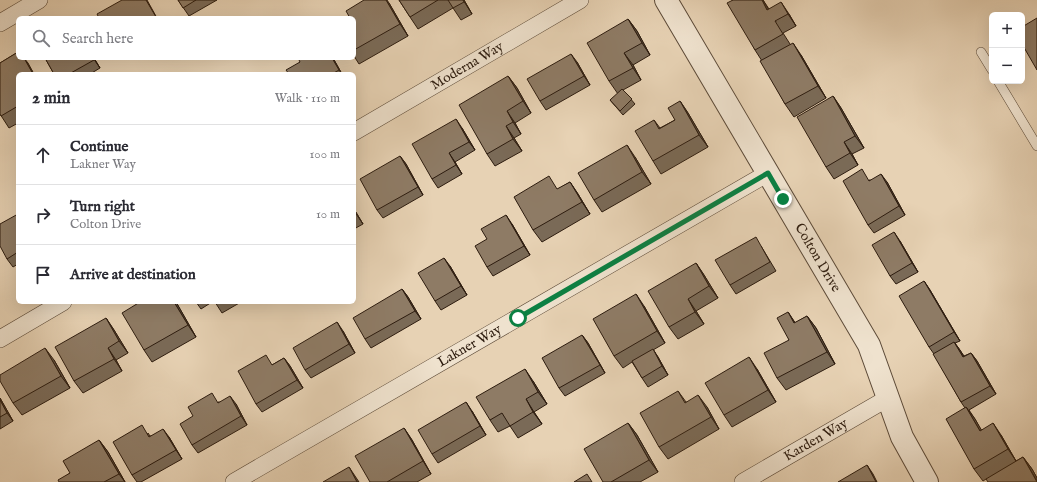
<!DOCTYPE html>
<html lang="en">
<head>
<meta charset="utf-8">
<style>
  :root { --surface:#fff; --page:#f7f7f7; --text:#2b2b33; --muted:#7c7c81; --line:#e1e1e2 }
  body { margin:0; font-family:"IM FELL English",serif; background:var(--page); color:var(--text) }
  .controls { position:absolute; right:12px; top:12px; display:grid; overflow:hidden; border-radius:6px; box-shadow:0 4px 16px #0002 }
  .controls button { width:36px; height:36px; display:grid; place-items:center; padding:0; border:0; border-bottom:1px solid var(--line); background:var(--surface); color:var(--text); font:20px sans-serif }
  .stop { position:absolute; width:12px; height:12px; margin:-9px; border:3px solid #0b8043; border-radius:50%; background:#fff }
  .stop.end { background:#0b8043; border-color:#fff; box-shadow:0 1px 4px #0008 }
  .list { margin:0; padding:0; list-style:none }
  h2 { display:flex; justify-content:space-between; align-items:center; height:52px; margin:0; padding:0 16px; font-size:17px }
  h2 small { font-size:13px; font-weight:400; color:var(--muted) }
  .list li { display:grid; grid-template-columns:26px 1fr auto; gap:12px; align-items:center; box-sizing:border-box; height:60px; padding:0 16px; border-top:1px solid var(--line) }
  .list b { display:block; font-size:15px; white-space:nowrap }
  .list p { margin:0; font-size:13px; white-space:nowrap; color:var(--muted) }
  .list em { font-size:13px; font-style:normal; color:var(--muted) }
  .icon { flex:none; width:22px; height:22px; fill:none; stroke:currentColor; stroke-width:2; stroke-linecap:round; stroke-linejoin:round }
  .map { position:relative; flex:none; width:1037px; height:482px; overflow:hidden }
  .search { position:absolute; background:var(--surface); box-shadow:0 4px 16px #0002; left:16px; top:16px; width:340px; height:44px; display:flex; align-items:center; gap:10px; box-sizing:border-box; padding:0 14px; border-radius:6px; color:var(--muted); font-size:15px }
  .panel { position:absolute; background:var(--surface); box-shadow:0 4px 16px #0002; left:16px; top:72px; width:340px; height:232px; border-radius:6px }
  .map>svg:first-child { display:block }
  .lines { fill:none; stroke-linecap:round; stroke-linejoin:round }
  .service-casing { stroke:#5c4a38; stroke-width:10 }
  .minor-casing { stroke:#5c4a38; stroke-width:18 }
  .tertiary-casing { stroke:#5c4a38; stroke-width:24 }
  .service { stroke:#efe2ce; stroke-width:9 }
  .minor { stroke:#efe2ce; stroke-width:17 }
  .tertiary { stroke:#efe2ce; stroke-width:22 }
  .wall { fill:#7a6a57; stroke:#2d1c0f }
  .shaded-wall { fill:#635647; stroke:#2d1c0f }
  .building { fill:#8e7b65; stroke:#2d1c0f }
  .route { stroke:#0b8043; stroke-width:5 }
  .labels { text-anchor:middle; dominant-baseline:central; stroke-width:3; stroke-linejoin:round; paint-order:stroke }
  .street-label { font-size:14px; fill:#2d1c0f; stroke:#efe2ce }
</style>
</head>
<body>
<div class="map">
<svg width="1037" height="482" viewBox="0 0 1037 482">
  <rect width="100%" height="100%" fill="#e7d2b4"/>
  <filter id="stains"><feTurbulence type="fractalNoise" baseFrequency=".005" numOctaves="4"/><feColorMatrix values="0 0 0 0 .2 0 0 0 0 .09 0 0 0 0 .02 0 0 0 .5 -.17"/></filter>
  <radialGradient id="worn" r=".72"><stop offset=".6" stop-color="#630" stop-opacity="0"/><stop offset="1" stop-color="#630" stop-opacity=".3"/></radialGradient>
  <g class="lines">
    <g class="service-casing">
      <path id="service" d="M981,52l11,18
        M998,81l39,65"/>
    </g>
    <g class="minor-casing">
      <g id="minor">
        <path d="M0,23l39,-23"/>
        <path id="s1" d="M354,132l226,-132"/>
        <path d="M0,339l63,-37"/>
        <path id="s2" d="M234,482l534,-309"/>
        <path id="s3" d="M743,482l145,-84"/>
      </g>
    </g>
    <g class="tertiary-casing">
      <g id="tertiary">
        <path id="s4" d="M666,0l203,345 33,92 25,45"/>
      </g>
    </g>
    <use href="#service" class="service"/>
    <use href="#minor" class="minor"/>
    <use href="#tertiary" class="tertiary"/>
  </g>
  <path class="wall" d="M178,0h39l-28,16z
    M399,0h65l8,14 -11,6 -8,-12 -35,21 -8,-12z
    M732,0h31l6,9 20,5 7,12 -13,7 7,11 11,11 25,43 -32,19 -9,-13 -23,-43 -7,-11z
    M389,3l19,33 -49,28 -5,-8v-38z
    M628,19l9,12 13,24 -17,10 8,15 -18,10 12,14 -12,11 -13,-15 8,-6 -9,-13z
    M18,52v6h6l10,16h-16v49l-9,5 -9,-14v-51z
    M45,58h49l6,10 -10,6h-36z
    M333,58l9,16h-53l11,-12z
    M577,62l13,23 -44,25 -6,-9z
    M508,76l9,12 14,25 -16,10 6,11 -7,4 8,13 -27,15 -8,-12z
    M833,96l8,12 23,40 -12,6 6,11 -24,14 -8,-12z
    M680,101l8,12 20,34 -47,27 -8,-13 1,-41 6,8 15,-8z
    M462,128l13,22 -20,12 7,12 -24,14 -6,-9z
    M400,156l6,8 17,31 -40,23 -6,-8z
    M635,157l16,27 -49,28 -8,-12z
    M869,180l18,2 18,33 -31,18 -6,-8z
    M570,182l8,12 12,20 -48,28 -9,-12 25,-41z
    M354,209l9,15 -9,5z
    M18,214v50l-5,3 -6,-8z
    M512,224l18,31 -37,21 -6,-9v-28z
    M900,241l18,31 -22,12 -6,-8z
    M761,246l15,25 -40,23 -6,-9z
    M696,263l8,12 14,23 -22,13 8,13 -26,15 -9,-12z
    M450,266l17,29 -26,15 -6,-9z
    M924,281l6,9 30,51 -5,2 9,13 7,-3 6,8 19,33 -27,16 6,9 6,11 20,5 15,26 7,-4 9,12 5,9v4l-51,-3 -3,2 -9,-12 -9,-61 -4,-6 -27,-48 -5,-7z
    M402,289l6,8 13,22 -50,29 -6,-9z
    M140,302h36l20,35 -44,25 -8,-12z
    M196,302h16l-11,7z
    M215,302h26l-19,11z
    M644,306l21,37 -12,7 5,7 10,18 -20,12 -6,-9 -10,-16 -9,6 -9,-12z
    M788,312l7,11 12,-7 9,12 19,36 -49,26 -9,-12 12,-38z
    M106,318l8,12 14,23 -12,7 6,11 -39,22 -9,-12z
    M343,331l12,22 -44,25 -6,-8z
    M582,335l6,8 17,30 -40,23 -6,-8z
    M284,358l6,8 13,22 -41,24 -6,-8 16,-39z
    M54,360l16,28 -48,27 -9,-12z
    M757,369l19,33 -44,25 -8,-12z
    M533,381l14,23 -13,8 8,12 -24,14 -8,-12 -12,6 -8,-12z
    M678,391l8,11 21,5 12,22 -51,30 -9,-12z
    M0,398l13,23 -13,8z
    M218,402l18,2 11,21 -49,28 -6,-8z
    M472,411l14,24 -48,28 -6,-9z
    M628,423l9,12 21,37 -18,10h-37z
    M404,428l8,12 19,34 -14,8h-47z
    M148,433l2,3 19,1 13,22 -41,23h-4l-5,-7z
    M99,440l9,12 17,30h-66l11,-9z"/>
  <path class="shaded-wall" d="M146,0h1l10,18h-1z
    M386,0h1l2,3 19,33 -8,-12z
    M463,0h1l8,14z
    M762,0h1l13,22 -9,-12z
    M781,2l8,12 7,12 -8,-12z
    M628,19l9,12 13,24 -8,-12z
    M793,43l8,12 25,43 -8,-12z
    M624,53l9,12 8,15 -8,-12z
    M571,54l6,8 13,23 -6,-9z
    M24,58l4,5 6,11h-1z
    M93,58h1l6,10z
    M332,58h1l9,16 -3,-4z
    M508,76l9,12 14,25 -8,-12z
    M833,96l8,12 23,40 -9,-12z
    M680,101l8,12 20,34 -9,-12z
    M507,111l8,12 6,11 -8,-12z
    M456,119l6,9 13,22 -6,-8z
    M506,126l8,12 8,13 -9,-12z
    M844,142l8,12 6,11 -8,-12z
    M627,145l8,12 16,27 -9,-12z
    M449,153l6,9 7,12 -6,-9z
    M400,156l6,8 17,31 -5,-8z
    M881,174l6,8 18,33 -6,-9z
    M570,182l8,12 12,20 -8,-12z
    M354,209l9,15 -9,-13z
    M506,215l6,9 18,31 -6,-9z
    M894,232l6,9 18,31 -6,-9z
    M444,258l6,8 17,29 -6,-9z
    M696,263l8,12 14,23 -9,-12z
    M924,281l6,9 30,51 -6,-9z
    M402,289l6,8 13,22 -6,-8z
    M636,294l8,12 21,37 -8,-12z
    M688,299l8,12 8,13 -9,-12z
    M174,302h2l20,35 -8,-12z
    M788,312l8,12 -2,-1z
    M807,316l9,12 19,36 -8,-12z
    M106,318l8,12 14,23 -9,-12z
    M337,322l6,9 12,22 -6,-9z
    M582,335l6,8 17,30 -5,-8z
    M954,342l6,8 9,15 -6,-8z
    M45,348l9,12 16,28 -9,-12z
    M108,348l8,12 6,11 -8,-12z
    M653,349l5,8 10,18 -6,-9z
    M971,353l6,8 19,33 -6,-8z
    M749,357l8,12 19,33 -8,-12z
    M284,358l6,8 13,22 -6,-8z
    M525,369l8,12 14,23 -9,-12z
    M698,395l9,12 12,22 -8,-12z
    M230,396l6,8 11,21 -6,-9z
    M0,398l13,23 -6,-8 -7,-13z
    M526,399l8,13 8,12 -9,-12z
    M466,402l6,9 14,24 -6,-9z
    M966,407l9,12 14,24 -9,-12z
    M628,423l9,12 21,37 -9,-12z
    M993,423l8,12 15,26 -8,-12z
    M404,428l8,12 19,34 -8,-13z
    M163,429l6,8 13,22 -6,-9z
    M99,440l9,12 17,30 -6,-8z
    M1023,457l9,12 5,9v3z
    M867,465l6,9 4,8h-1z
    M349,467l10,15h-2z"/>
  <path class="building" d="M122,0h24l10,17 -1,1h-56l-2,-4z
    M178,0h18l-13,8z
    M364,0h22l14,24 -46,26v-32h-4l-4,-7z
    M399,0h39l-28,17z
    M448,0h15l1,2 -11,6z
    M733,0h29l5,10 14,-8 7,12 -13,7 8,13 -28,16 -28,-47z
    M1037,18v52l-15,-26v-17z
    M628,19l14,24 -18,10 9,15 -24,13 -22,-38z
    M793,43l25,43 -33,18 -25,-43z
    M18,52v6h6l9,16h-15v32l-17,10 -1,-2v-51z
    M571,54l13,22 -44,25 -13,-22z
    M45,58h48l1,2 -25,14h-15z
    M298,58h34l7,12 -7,4h-43l-3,-4 14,-8z
    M508,76l15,25 -16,10 6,11 -7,4 7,13 -26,15 -28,-49z
    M622,89l10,10 -12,12 -10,-11z
    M833,96l22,40 -11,6 6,11 -24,14 -29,-50z
    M680,101l19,34 -46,26 -18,-30 19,-11 5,9 16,-9 -7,-12z
    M456,119l13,23 -20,11 7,12 -24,14 -20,-35z
    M627,145l15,27 -48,28 -16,-27z
    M400,156l18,31 -41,23 -17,-31z
    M862,169l7,12 12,-7 18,32 -31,19 -25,-44z
    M549,176l8,13 13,-7 12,20 -49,28 -19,-33z
    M18,214v38l-11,7 -7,-13v-22z
    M506,215l18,31 -37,21 -12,-21 12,-7 -6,-10z
    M894,232l18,31 -22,13 -18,-31z
    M756,237l14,25 -40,23 -15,-25z
    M444,258l17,28 -26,15 -17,-28z
    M696,263l13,23 -21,13 7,13 -26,15 -21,-36z
    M924,281l30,51 -25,15 -30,-51z
    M402,289l13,22 -50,28 -12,-21z
    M636,294l21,37 -43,25 -21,-37z
    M140,302h34l14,23 -44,25 -22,-37z
    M215,302h5l-4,2z
    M788,312l6,11 13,-7 20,36 -50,26 -13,-25 25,-13 -12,-22z
    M106,318l13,23 -11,7 6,11 -40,22 -19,-34z
    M337,322l12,22 -44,26 -12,-22z
    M582,335l18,30 -41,23 -17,-30z
    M954,342l9,15 8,-4 19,33 -29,16 -28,-48z
    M45,348l16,28 -48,27 -13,-22v-6z
    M653,349l9,17 -20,12 -10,-17z
    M266,355l6,10 12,-7 13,22 -41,24 -18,-33z
    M749,357l19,33 -44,25 -19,-32z
    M525,369l13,23 -12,7 7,13 -23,14 -8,-13 -12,7 -14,-23z
    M678,391l7,12 13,-8 13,22 -52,30 -19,-34z
    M212,393l6,10 12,-7 11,20 -49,29 -12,-21 13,-8 -5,-9z
    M0,400l7,13 -7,4z
    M466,402l14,24 -48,28 -14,-24z
    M966,407l14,24 13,-8 15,26 -34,20 -28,-50z
    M628,423l21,37 -38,22h-8l-19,-33z
    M142,425l7,12 14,-8 13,21 -44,25 -19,-33z
    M404,428l19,33 -36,21h-17l-15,-26z
    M99,440l20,34 -15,8h-45l-1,-2 12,-7 -7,-12z
    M1023,457l14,25h-49l-2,-3z
    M867,465l9,17h-38z
    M349,467l8,15h-34z
    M587,474l5,8h-18z"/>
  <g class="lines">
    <path class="route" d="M518,318l250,-145 15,26"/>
  </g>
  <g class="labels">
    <g class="street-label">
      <text stroke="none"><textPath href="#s1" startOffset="131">Moderna Way</textPath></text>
      <text stroke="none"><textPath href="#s4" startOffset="299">Colton Drive</textPath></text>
      <text stroke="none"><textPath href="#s2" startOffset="272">Lakner Way</textPath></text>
      <text stroke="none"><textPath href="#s3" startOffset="84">Karden Way</textPath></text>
    </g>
  </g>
  <rect width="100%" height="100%" filter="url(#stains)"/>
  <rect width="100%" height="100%" fill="url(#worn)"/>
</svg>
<div class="controls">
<button>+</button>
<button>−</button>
</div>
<div class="stop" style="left:518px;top:318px"></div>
<div class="stop end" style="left:783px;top:199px"></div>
<div class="search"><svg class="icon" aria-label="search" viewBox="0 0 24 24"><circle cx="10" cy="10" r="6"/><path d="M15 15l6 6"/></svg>Search here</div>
<section class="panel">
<h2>2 min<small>Walk · 110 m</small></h2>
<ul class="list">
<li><svg class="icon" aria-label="ahead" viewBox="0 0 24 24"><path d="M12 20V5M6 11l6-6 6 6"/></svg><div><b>Continue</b><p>Lakner Way</p></div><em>100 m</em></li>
<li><svg class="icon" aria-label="right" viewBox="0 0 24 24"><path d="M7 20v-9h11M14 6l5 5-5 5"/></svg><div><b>Turn right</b><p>Colton Drive</p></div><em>10 m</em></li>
<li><svg class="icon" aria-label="arrive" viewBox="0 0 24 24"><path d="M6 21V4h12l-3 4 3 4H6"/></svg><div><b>Arrive at destination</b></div></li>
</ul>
</section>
</div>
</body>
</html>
